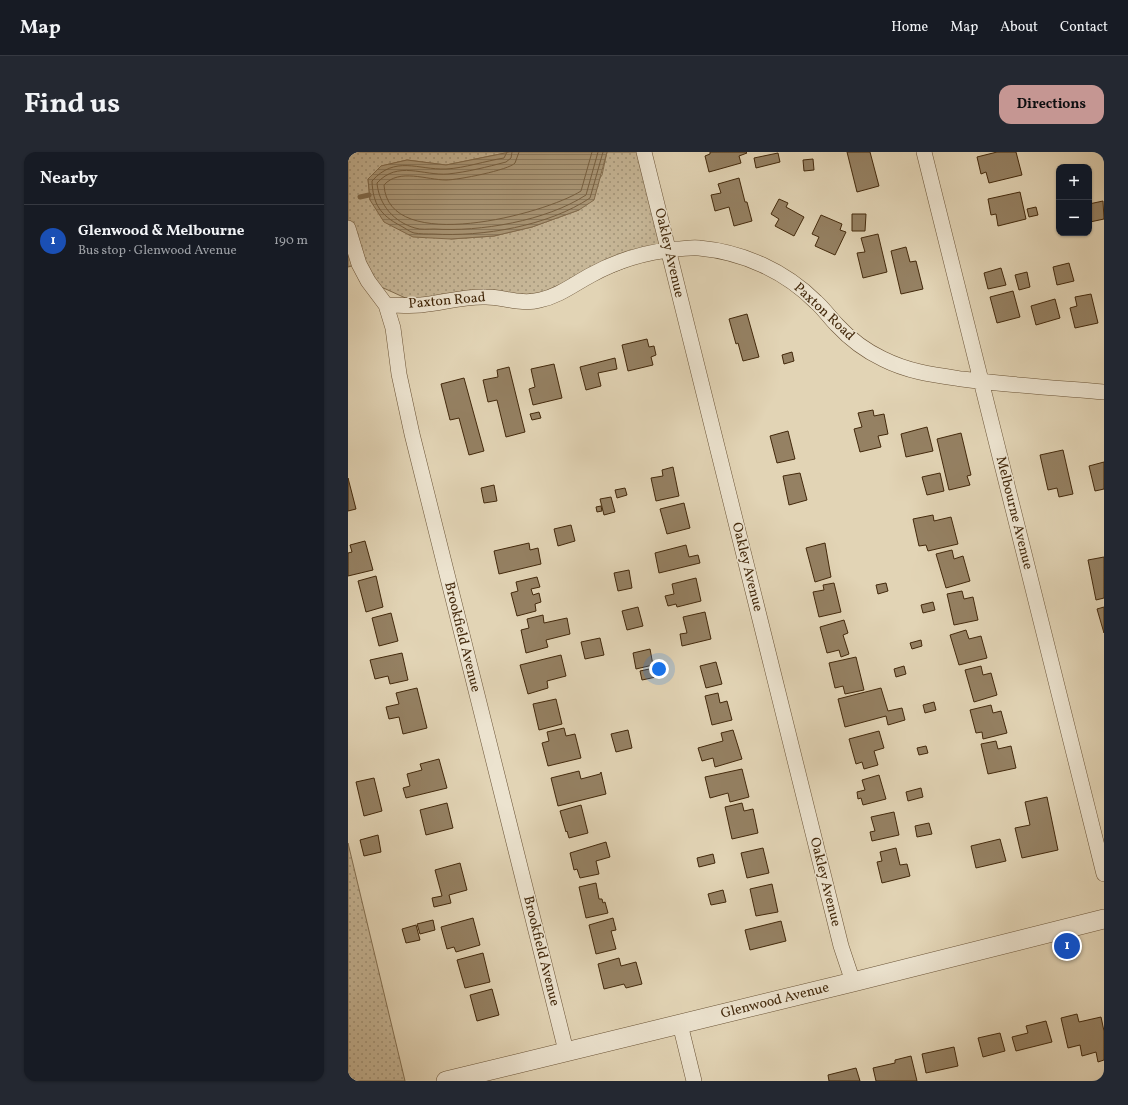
<!DOCTYPE html>
<html lang="en">
<head>
<meta charset="utf-8">
<style>
  :root { --surface:#171b24; --page:#242831; --text:#f1f3f6; --muted:#9ea1a6; --line:#363941; --accent:#c59692 }
  body { margin:0; font-family:Vollkorn,serif; background:var(--page); color:var(--text) }
  .controls { position:absolute; right:12px; top:12px; display:grid; overflow:hidden; border-radius:8px; box-shadow:0 1px 3px #0004 }
  .controls button { width:36px; height:36px; display:grid; place-items:center; padding:0; border:0; border-bottom:1px solid var(--line); background:var(--surface); color:var(--text); font:20px sans-serif }
  .you { position:absolute; left:311px; top:517px; width:14px; height:14px; margin:-10px; border:3px solid #fff; border-radius:50%; background:#1a73e8; box-shadow:0 0 0 6px #1a73e833 }
  .badge { display:grid; place-items:center; width:26px; height:26px; border-radius:50%; background:var(--accent); color:#fff; font-size:13px; font-weight:700 }
  .pin { position:absolute; translate:-50% -50%; border:2px solid #fff; box-shadow:0 1px 4px #0006 }
  .list { margin:0; padding:0; list-style:none }
  h2 { display:flex; justify-content:space-between; align-items:center; height:52px; margin:0; padding:0 16px; font-size:17px }
  h2 small { font-size:13px; font-weight:400; color:var(--muted) }
  .list li { display:grid; grid-template-columns:26px 1fr auto; gap:12px; align-items:center; box-sizing:border-box; height:72px; padding:0 16px; border-top:1px solid var(--line) }
  .list b { display:block; font-size:15px; white-space:nowrap }
  .list p { margin:0; font-size:13px; white-space:nowrap; color:var(--muted) }
  .list em { font-size:13px; font-style:normal; color:var(--muted) }
  .map { position:relative; flex:none; width:756px; height:929px; overflow:hidden; border-radius:12px }
  header { display:flex; align-items:center; gap:24px; box-sizing:border-box; height:56px; padding:0 20px; background:var(--surface); border-bottom:1px solid var(--line) }
  header strong { font-size:19px }
  nav { display:flex; gap:22px; margin-inline-start:auto; font-size:14px }
  .intro { display:flex; align-items:center; justify-content:space-between; box-sizing:border-box; height:96px; padding:0 24px }
  h1 { margin:0; font-size:28px }
  .button { padding:10px 18px; border-radius:12px; background:var(--accent); color:#111; font-size:14px; font-weight:700 }
  main { display:flex; gap:24px; padding:0 24px }
  aside { flex:1; background:var(--surface); border-radius:12px; box-shadow:0 1px 3px #0004 }
  .map>svg:first-child { display:block }
  .grass { fill:url(#grass-dots); stroke:#847052 }
  .water { fill:url(#water-rules); stroke:#826c4e }
  .lines { fill:none; stroke-linecap:round; stroke-linejoin:round }
  .shore { stroke:#776143; stroke-width:1 }
  .stream { stroke:#826c4e; stroke-width:5 }
  .building { fill:#958163; stroke:#42280b }
  .minor-casing { stroke:#6a5336; stroke-width:16 }
  .tertiary-casing { stroke:#6a5336; stroke-width:20 }
  .minor { stroke:#ece3cf; stroke-width:15 }
  .tertiary { stroke:#ece3cf; stroke-width:19 }
  .labels { text-anchor:middle; dominant-baseline:central; stroke-width:3; stroke-linejoin:round; paint-order:stroke }
  .street-label { font-size:14px; fill:#42280b; stroke:#ece3cf }
</style>
</head>
<body>
<header>
<strong>Map</strong>
<nav><a>Home</a><a>Map</a><a>About</a><a>Contact</a></nav>
</header>
<div class="intro"><h1>Find us</h1><a class="button">Directions</a></div>
<main>
<aside>
<h2>Nearby<small></small></h2>
<ul class="list">
<li><span class="badge" style="background:#1a4fb4">1</span><div><b>Glenwood &amp; Melbourne</b><p>Bus stop · Glenwood Avenue</p></div><em>190 m</em></li>
</ul>
</aside>
<div class="map">
<svg width="756" height="929" viewBox="0 0 756 929">
  <defs>
    <pattern id="grass-dots" width="8" height="8" patternUnits="userSpaceOnUse"><rect width="8" height="8" fill="#c7b798"/><path d="M2 2h.1M6 6h.1" fill="none" stroke="#a3957a" stroke-width="1.8" stroke-linecap="round"/></pattern>
    <pattern id="water-rules" width="6" height="5" patternUnits="userSpaceOnUse"><rect width="6" height="5" fill="#ac9a7b"/><path d="M0 2.5h6" fill="none" stroke="#8e7e63"/></pattern>
  </defs>
  <rect width="100%" height="100%" fill="#e2d4b5"/>
  <filter id="stains"><feTurbulence type="fractalNoise" baseFrequency=".005" numOctaves="4"/><feColorMatrix values="0 0 0 0 .2 0 0 0 0 .09 0 0 0 0 .02 0 0 0 .5 -.17"/></filter>
  <radialGradient id="worn" r=".72"><stop offset=".6" stop-color="#630" stop-opacity="0"/><stop offset="1" stop-color="#630" stop-opacity=".3"/></radialGradient>
  <path class="grass" d="M0,0h162l-64,13 -39,-5 -26,6 -13,13 2,21 81,39 43,-3 38,-9 47,-17 23,-35 5,-23h37l25,98 -115,46 -133,9 -53,-24 -9,-17 -11,3z
    M0,691l57,238h-57z"/>
  <path class="water" d="M162,0h97l-13,48 -15,10 -47,17 -38,9 -43,3 -38,-2 -29,-15 -14,-22 -2,-21 13,-13 26,-6 39,5z"/>
  <g class="lines">
    <path class="shore" d="M159,0l-3,6c-19,3 -39,10 -58,11 -28,1 -51,-14 -74,12 1,23 8,34 29,45 4,2 9,6 13,7 6,1 13,1 19,1 50,3 115,-8 157,-36l13,-46
      M164,0l-1,6 -5,4c-19,5 -39,10 -58,12 -25,2 -50,-14 -71,9 2,22 17,39 38,45 6,2 13,1 19,1 46,3 112,-8 152,-34l12,-43
      M171,0l-4,11c-6,7 -57,17 -69,17 -19,0 -47,-12 -62,5 4,71 161,29 197,6l11,-39"/>
    <path class="stream" d="M12,45l9,-2"/>
  </g>
  <path class="building" d="M362,0h36l1,1 -8,3 2,7 -32,9 -4,-16 5,-2z
    M499,0h23l9,34 -22,6z
    M649,0h19l6,23 -33,8 -3,-11 -5,2 -4,-17z
    M430,1l2,9 -24,6 -2,-10z
    M465,7l1,11 -10,1 -1,-11z
    M391,26l6,24h2l5,19 -18,5 -5,-19 -14,4 -4,-16 10,-2 -3,-9z
    M672,40l6,27 -28,7 -2,-12 -5,1 -3,-16z
    M431,47l9,4 -2,4 18,10 -10,19 -19,-10 4,-7 -8,-5z
    M755,49l1,18 -14,3 -1,-18z
    M688,55l2,8 -9,2 -2,-8z
    M504,62h14l-1,17h-13z
    M473,63l21,9 -2,6 6,2 -11,23 -20,-9 4,-9 -7,-3z
    M530,82l9,38 -24,6 -6,-25 8,-1 -4,-14z
    M558,95l4,15 6,-1 7,28 -22,5 -10,-43z
    M721,111l5,18 -17,4 -4,-18z
    M653,116l5,17 -18,4 -4,-16z
    M679,120l3,15 -11,3 -4,-15z
    M665,139l7,26 -23,6 -7,-26z
    M743,142l7,29 -23,5 -5,-20 7,-2 -2,-9z
    M707,147l5,19 -24,7 -5,-19z
    M399,162l12,43 -16,4 -5,-18 -2,1 -7,-25z
    M299,187l2,8 5,-1 2,9 -5,2 2,8 -25,6 -6,-26z
    M444,200l2,9 -10,3 -2,-9z
    M267,206l2,11 -19,4 3,13 -15,4 -6,-23z
    M206,212l8,34 -29,7 -4,-16 6,-2 -4,-18z
    M161,215l16,65 -19,5 -9,-37 -9,2 -5,-22 15,-3 -1,-7z
    M116,226l20,73 -15,4 -10,-37 -9,2 -9,-36z
    M525,258l1,6 10,-2 4,20 -10,2 3,11 -21,5 -6,-23 8,-2 -4,-14z
    M191,260l2,6 -9,2 -2,-6z
    M579,275l6,24 -27,6 -5,-23z
    M440,279l7,28 -18,4 -7,-27z
    M613,281l10,42 -4,1 3,9 -21,5 -12,-51z
    M715,298l10,44 -14,3 -2,-9 -9,2 -8,-35z
    M756,310v27l-9,2 -6,-25z
    M325,315l6,29 -23,5 -5,-23 12,-2 -1,-6z
    M452,321l7,27 -18,5 -6,-29z
    M592,321l4,18 -17,4 -5,-18z
    M0,326l8,31 -8,2z
    M146,333l3,16 -13,2 -3,-15z
    M277,336l2,7 -10,3 -2,-8z
    M263,345l4,15 -11,3 -4,-16z
    M336,351l6,25 -23,6 -7,-25z
    M253,354l1,5 -5,1 -1,-5z
    M585,363l1,6 17,-4 7,27 -30,7 -2,-6 -7,1 -6,-27z
    M223,373l4,16 -17,5 -4,-17z
    M17,389l8,29 -25,6v-23l4,-1 -2,-7z
    M181,391l1,7 8,-2 3,16 -42,10 -5,-23z
    M477,391l6,34 -16,5 -9,-34z
    M338,393l3,12 9,-2 2,8 -41,10 -4,-20z
    M604,398l2,9 9,-3 7,25 -24,7 -10,-34z
    M756,405v41l-8,2 -8,-40z
    M281,418l3,18 -14,3 -4,-18z
    M28,424l7,31 -17,5 -8,-31z
    M189,425l3,10 -9,2 2,6 6,-2 2,9 -6,2 1,7 -19,5 -6,-23 7,-2 -2,-9z
    M348,426l5,23 -24,6 -1,-3 -8,2 -3,-10 9,-2 -2,-10z
    M486,431l7,29 -22,5 -6,-25 11,-2 -1,-5z
    M538,431l2,8 -10,3 -2,-9z
    M614,439l2,8 9,-2 5,23 -24,5 -7,-31z
    M585,450l2,8 -12,3 -2,-8z
    M290,455l5,19 -16,4 -5,-19z
    M756,455v26l-7,-24z
    M357,460l6,27 -29,7 -2,-12 7,-1 -4,-16z
    M43,461l7,28 -19,5 -7,-28z
    M195,463l1,8 23,-5 3,16 -24,6 2,7 -22,6 -5,-23 8,-2 -2,-9z
    M496,468l4,13 -5,2 6,19 -8,3 -2,-7 -12,3 -7,-26z
    M618,478l3,9 12,-3 6,22 -28,7 -9,-30z
    M252,486l4,17 -19,4 -4,-17z
    M573,488l1,6 -10,3 -2,-6z
    M302,497l3,16 -17,4 -3,-16z
    M54,501l6,27 -18,4 -2,-8 -13,3 -5,-19z
    M213,503l5,21 -19,5 1,7 -20,6 -8,-29z
    M508,505l8,33 -19,4 -2,-8 -8,2 -6,-25z
    M368,510l6,22 -16,4 -6,-22z
    M556,514l2,8 -10,3 -2,-8z
    M633,514l2,9 8,-2 6,22 -23,7 -9,-32z
    M306,516l2,9 -14,3 -2,-9z
    M69,536l10,40 -24,6 -4,-17 -10,2 -3,-12 13,-3 -3,-11z
    M533,536l7,23 14,-3 3,12 -17,5 -2,-9 -41,11 -7,-28z
    M370,541l2,10 7,-2 5,19 -20,5 -7,-29z
    M208,547l6,25 -23,6 -6,-26z
    M586,550l2,8 -11,3 -2,-8z
    M643,553l2,8 8,-2 6,22 -24,6 -1,-7 -6,1 -6,-23z
    M216,576l2,8 9,-2 6,24 -33,8 -6,-23 7,-2 -2,-9z
    M280,578l4,18 -16,4 -5,-18z
    M385,578l9,29 -27,8 -2,-9 -11,3 -4,-13 25,-7 -2,-8z
    M531,579l5,17 -10,3 4,14 -14,4 -2,-7 -6,2 -7,-25z
    M648,589l2,8 13,-3 5,22 -28,6 -7,-30z
    M578,594l2,7 -9,2 -2,-7z
    M91,607l8,29 -41,10 -3,-10 7,-2 -3,-12 15,-4 -2,-6z
    M394,617l7,28 -19,5 -2,-9 -18,5 -5,-21z
    M231,619l2,8 19,-5 1,-2 5,22 -48,12 -7,-28z
    M531,623l7,24 -23,6 -2,-7 -3,1 -1,-7 8,-2 -3,-10z
    M26,626l8,33 -18,5 -8,-34z
    M573,636l2,9 -15,4 -2,-9z
    M699,645l11,53 -36,8 -7,-30 15,-3 -5,-23z
    M99,651l6,25 -27,7 -6,-25z
    M394,651l2,8 9,-2 5,24 -26,6 -7,-32z
    M233,653l7,28 -19,5 -2,-7 -1,1 -6,-21z
    M546,660l5,23 -27,6 -2,-9 5,-1 -4,-14z
    M581,671l3,11 -15,3 -2,-11z
    M30,683l3,17 -17,4 -4,-16z
    M652,687l6,22 -30,7 -5,-22z
    M258,690l4,15 -14,4 3,13 -19,4 -3,-9 -3,1 -4,-17z
    M415,696l6,25 -22,5 -6,-25z
    M548,696l4,17 7,-1 3,12 -28,7 -5,-21 5,-1 -2,-9z
    M365,702l2,9 -16,4 -2,-9z
    M112,711l7,27 -18,5 2,8 -17,4 -2,-9 10,-2 -7,-26z
    M248,731l3,16h3l1,4 2,-1 3,11 -22,5 -7,-31z
    M424,732l6,28 -22,4 -6,-27z
    M375,738l3,12 -15,3 -3,-11z
    M125,766l7,27 -24,7 -2,-5 -7,2 -6,-22z
    M265,766l3,12 -5,1 5,18 -20,5 -7,-29z
    M85,768l2,10 -15,4 -3,-10z
    M433,769l5,20 -36,9 -5,-20z
    M68,773l4,15 -14,3 -4,-14z
    M135,801l7,29 -25,6 -8,-28z
    M271,806l2,8 15,-4 6,22 -16,4 -2,-4 -20,5 -6,-25z
    M144,837l7,26 -22,6 -7,-26z
    M729,862l2,8 22,-5 3,14v29l-6,2 -2,-10 -14,4 -2,-11 -12,3 -7,-30z
    M698,869l6,21 -36,9 -4,-14 16,-4 -2,-7z
    M652,881l5,18 -22,6 -5,-19z
    M606,895l4,19 -32,7 -4,-19z
    M563,904l6,25h-41l-3,-13 22,-5v-3z
    M508,916l4,13h-31l-1,-6z"/>
  <g class="lines">
    <g class="minor-casing">
      <path id="minor" d="M296,0l197,794 12,36
        M576,0l180,722
        M0,76l11,36 9,17 18,24 7,23 6,46 13,60 154,617
        M38,153c12,0 24,1 35,0 22,-2 43,-9 65,-8 18,0 35,8 54,3 19,-4 34,-16 51,-25 27,-15 55,-23 85,-26 7,0 16,-2 23,-1 44,4 86,23 117,54 8,7 14,16 21,23 13,14 29,26 46,34 26,13 51,16 79,20 47,6 94,9 142,13
        M332,872l14,57"/>
    </g>
    <g class="tertiary-casing">
      <path id="tertiary" d="M98,929l407,-99 251,-63"/>
    </g>
    <use href="#minor" class="minor"/>
    <use href="#tertiary" class="tertiary"/>
  </g>
  <g class="labels">
    <g class="street-label">
      <text transform="translate(321 101) rotate(77)">Oakley Avenue</text>
      <text transform="translate(99 149) rotate(-5)">Paxton Road</text>
      <text transform="translate(476 160) rotate(43)">Paxton Road</text>
      <text transform="translate(666 361) rotate(76)">Melbourne Avenue</text>
      <text transform="translate(399 415) rotate(76)">Oakley Avenue</text>
      <text transform="translate(114 485) rotate(76)">Brookfield Avenue</text>
      <text transform="translate(477 730) rotate(76)">Oakley Avenue</text>
      <text transform="translate(193 799) rotate(76)">Brookfield Avenue</text>
      <text transform="translate(427 849) rotate(-14)">Glenwood Avenue</text>
    </g>
  </g>
  <rect width="100%" height="100%" filter="url(#stains)"/>
  <rect width="100%" height="100%" fill="url(#worn)"/>
</svg>
<div class="controls">
<button>+</button>
<button>−</button>
</div>
<div class="you"></div>
<div class="pin badge" style="left:719px;top:794px;background:#1a4fb4">1</div>
</div>
</main>
</body>
</html>
